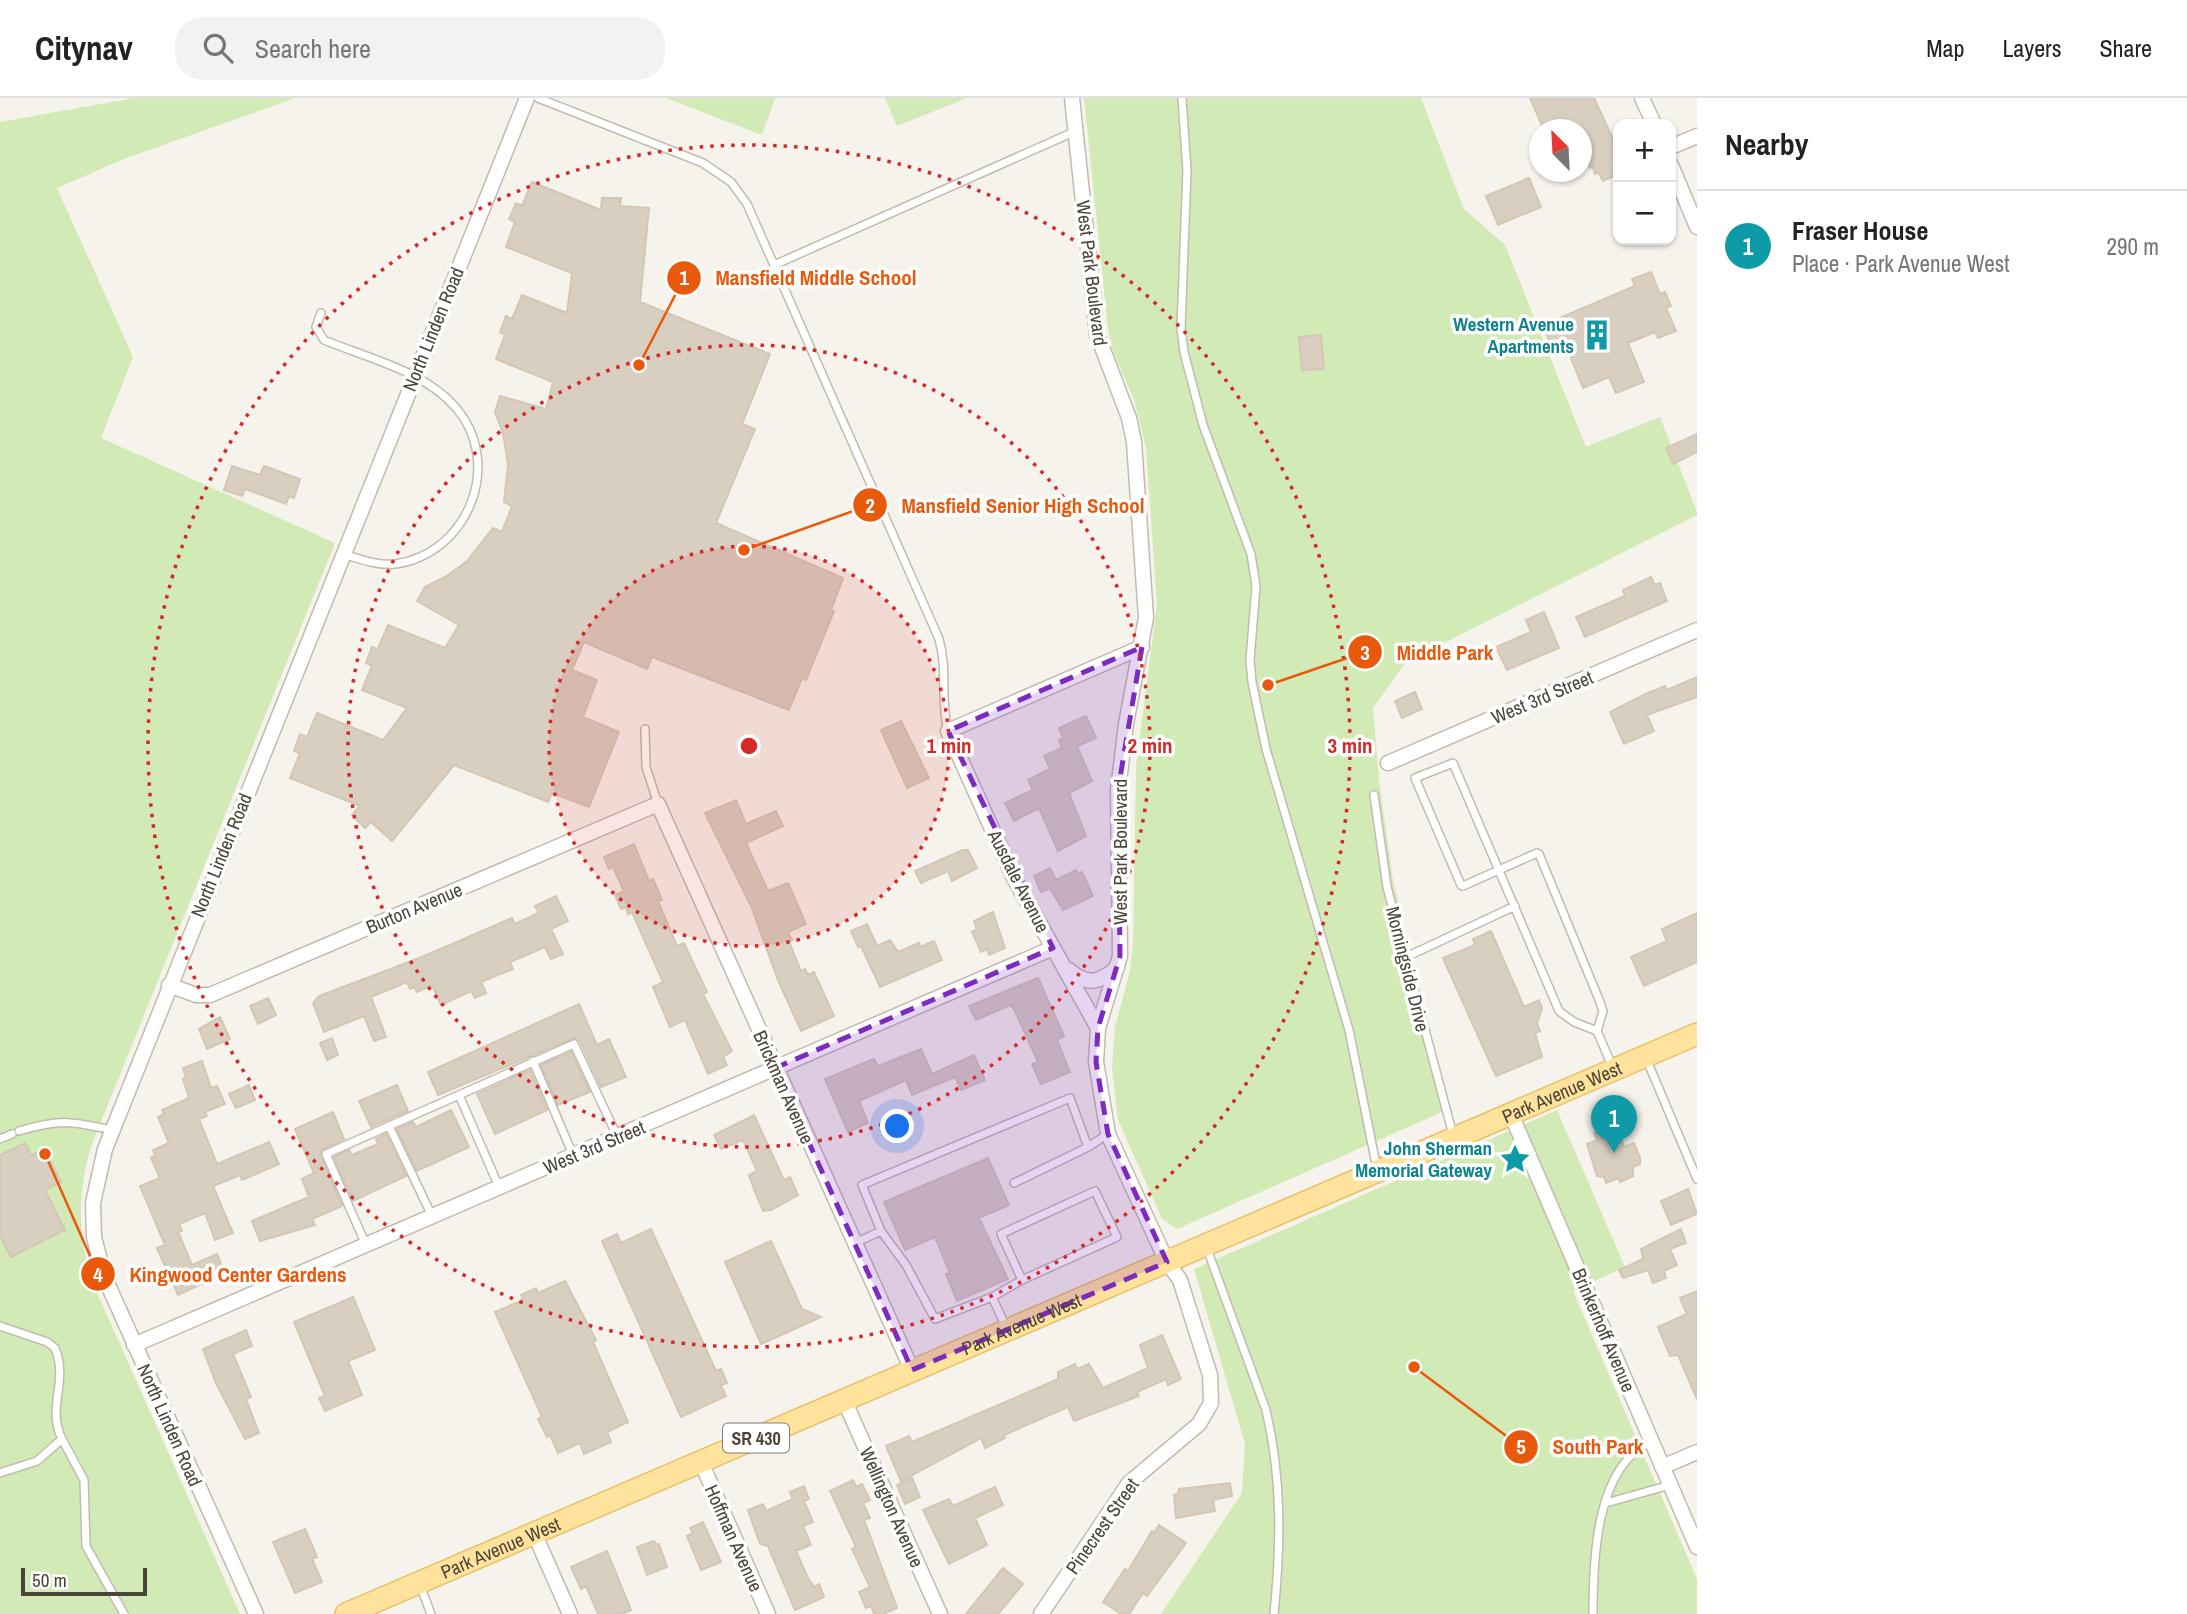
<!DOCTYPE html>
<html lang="en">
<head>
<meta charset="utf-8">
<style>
  :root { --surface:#fff; --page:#f2f2f2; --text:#222; --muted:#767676; --line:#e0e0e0; --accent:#fc3f1d }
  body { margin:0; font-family:"Archivo Narrow",sans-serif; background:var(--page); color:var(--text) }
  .controls { position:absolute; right:21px; top:21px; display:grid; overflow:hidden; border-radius:14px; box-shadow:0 2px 5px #0004 }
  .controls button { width:63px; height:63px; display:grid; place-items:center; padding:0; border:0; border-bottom:2px solid var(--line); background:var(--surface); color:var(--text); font:35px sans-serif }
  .compass { position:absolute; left:1529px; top:21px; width:63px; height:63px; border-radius:50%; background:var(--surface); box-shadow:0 2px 5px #0004; rotate:336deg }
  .scale { position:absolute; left:21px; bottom:18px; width:126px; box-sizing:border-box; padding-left:7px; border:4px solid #4b4439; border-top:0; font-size:19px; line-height:24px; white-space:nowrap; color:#4b4439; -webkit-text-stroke:5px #fff; paint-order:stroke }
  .you { position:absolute; left:898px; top:1029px; width:24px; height:24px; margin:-18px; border:5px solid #fff; border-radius:50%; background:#1a73e8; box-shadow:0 0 0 10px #1a73e833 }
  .badge { display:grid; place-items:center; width:46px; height:46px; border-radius:50%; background:var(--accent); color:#fff; font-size:23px; font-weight:700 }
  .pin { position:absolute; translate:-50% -58px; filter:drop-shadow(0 2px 4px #0008) }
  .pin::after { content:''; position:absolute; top:37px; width:24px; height:21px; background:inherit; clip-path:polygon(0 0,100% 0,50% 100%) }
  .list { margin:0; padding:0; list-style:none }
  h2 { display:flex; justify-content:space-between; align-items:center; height:91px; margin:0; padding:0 28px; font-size:30px }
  h2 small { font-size:23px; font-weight:400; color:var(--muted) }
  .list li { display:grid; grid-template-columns:46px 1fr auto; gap:21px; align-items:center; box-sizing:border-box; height:112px; padding:0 28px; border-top:2px solid var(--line) }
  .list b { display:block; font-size:26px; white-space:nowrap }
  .list p { margin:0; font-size:23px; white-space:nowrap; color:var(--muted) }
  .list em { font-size:23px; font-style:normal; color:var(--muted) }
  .icon { flex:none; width:38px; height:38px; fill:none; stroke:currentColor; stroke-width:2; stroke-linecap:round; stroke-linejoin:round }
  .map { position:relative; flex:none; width:1697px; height:1516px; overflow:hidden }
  header { display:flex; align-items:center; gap:42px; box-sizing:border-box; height:98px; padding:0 35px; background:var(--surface); border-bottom:2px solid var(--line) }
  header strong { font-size:33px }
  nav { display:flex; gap:38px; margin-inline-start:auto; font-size:24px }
  .search { width:490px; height:63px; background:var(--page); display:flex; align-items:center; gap:18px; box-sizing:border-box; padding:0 24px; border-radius:28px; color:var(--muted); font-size:26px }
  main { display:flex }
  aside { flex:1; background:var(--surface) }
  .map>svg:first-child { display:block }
  .green { fill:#d2eab5 }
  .building { fill:#d8cfc1; stroke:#d3c7b4; stroke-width:2 }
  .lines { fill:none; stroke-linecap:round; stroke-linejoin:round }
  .service-casing { stroke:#c2bbae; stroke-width:10 }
  .minor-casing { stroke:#c2bbae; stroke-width:17 }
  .primary-casing { stroke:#e6c16a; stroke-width:24 }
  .service { stroke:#fff; stroke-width:7 }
  .minor { stroke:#fff; stroke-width:14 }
  .primary { stroke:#ffe39c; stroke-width:21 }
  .marked { fill:#7b2cbf; fill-opacity:0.2; stroke:#7b2cbf; stroke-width:5; stroke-dasharray:14 9; stroke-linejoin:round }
  .ring { fill:none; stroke:#d62828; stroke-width:3.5; stroke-dasharray:3.5 7 }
  .labels { text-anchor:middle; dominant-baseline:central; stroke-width:7; stroke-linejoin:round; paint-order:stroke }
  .shield { fill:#fff; stroke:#817c74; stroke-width:2 }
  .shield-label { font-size:18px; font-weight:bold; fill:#4b4439 }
  .street-label { font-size:19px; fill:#4b4439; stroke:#fff }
  .culture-label { font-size:19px; font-weight:bold; fill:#0d838f; stroke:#fff; text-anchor:end }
  .centre { fill:#d62828; stroke:#fff; stroke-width:3.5 }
  .ring-label { font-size:21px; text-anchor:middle; font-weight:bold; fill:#d62828; stroke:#fff; stroke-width:7; stroke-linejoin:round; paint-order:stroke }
  .leader { fill:none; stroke:#e8590c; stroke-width:2.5 }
  .callout-dot { fill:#e8590c; stroke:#fff; stroke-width:2.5 }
  .mark-label { font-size:21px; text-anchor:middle; font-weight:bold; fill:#fff }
  .callout-label { font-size:21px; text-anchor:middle; font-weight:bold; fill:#e8590c; stroke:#fff; stroke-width:7; stroke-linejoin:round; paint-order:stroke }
</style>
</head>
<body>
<header>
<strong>Citynav</strong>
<div class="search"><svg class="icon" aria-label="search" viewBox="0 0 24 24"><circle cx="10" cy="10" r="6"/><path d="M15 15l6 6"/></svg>Search here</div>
<nav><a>Map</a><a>Layers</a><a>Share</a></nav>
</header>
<main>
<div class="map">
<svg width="1697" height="1516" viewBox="0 0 1697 1516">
  <rect width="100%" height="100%" fill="#f6f3ec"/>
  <path class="green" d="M134,0h161l-171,61 -67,29 76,169 -32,81 234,105 -243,601c-15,47 -14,88 -1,135l149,335h-240v-1492z
    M666,0h109l-13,37z
    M885,0h82l-70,28z
    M1084,0h337l43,111 41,36 81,202 74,-30 37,95v3l-291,147 -33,46 6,72 14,100 41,174 17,54 -274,121 -15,-10 -44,-99 -6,-53 3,-40 15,-56 3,-29 3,-176 21,-162 -11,-156 -12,-48 -20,-46 -6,-25z
    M1557,1012l68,157 -52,24 124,288v35h-536l81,-121 3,-49 -51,-175z"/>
  <path class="building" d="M1530,0h64l24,52 -5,4 5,20 -15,7 -5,-9 -3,2 -2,-7 -3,1 -9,-19v-19h-37z
    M1529,80l12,29 -43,18 -12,-29z
    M532,84l69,28 1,-12h19l-1,8 29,2 -9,94 130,52 -28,70 13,5 -39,94 127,55 -12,32 3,1 -28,69 -4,-2 -13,32 -137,-53 -5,12 -63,-27 -12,28 25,10 -14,37 36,15 -30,75 -37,-14 -4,9 -94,-37 -62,76 -21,-19 -6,6 -13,-13 8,-9 -70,-28 10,-25 -6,-2 6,-17 7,3 10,-24 66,27 24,-32 -45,-18 10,-24 -6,-3 6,-16 6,2 10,-24 57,23 14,-23 -42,-24 8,-14 22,-11 20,-15 26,-33 9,4 10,-26 -8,-4 4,-38 -5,-31 -8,-21 5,-16 46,13 7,-27 -57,-23 9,-24 -5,-3 6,-16 6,3 10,-24 45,18 5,-40 -66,-26 9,-25 -6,-3 7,-16 6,3z
    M1651,174l9,22 5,-2 6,14 -5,2 10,23 -18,7 -3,-6 -27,11 16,39 -28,11 -7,-16 -26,11 -20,-50 -13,5 -7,-18 92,-39 -3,-7z
    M1321,237l3,34 -22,1 -3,-33z
    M1697,336v18l-24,12 -7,-16z
    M232,368l28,9 4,-9 36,13 -6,19 -5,-2 -3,8 -41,-15 -3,7 -18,-6z
    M1651,479l4,8 5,-2 7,18 -82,36 -9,-20 49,-21 -2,-6z
    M1544,514l15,36 -52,22 -11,-23 35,-15 -5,-12z
    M1697,579v20l-50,18 7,16 -30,13 -14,-32 36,-18 19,-8 2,4z
    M1415,594l7,17 -20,9 -7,-17z
    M1086,618l10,22 -19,8 15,35 -23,12 17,43 -28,15 -19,-43 -25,13 -9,-18 28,-13 -5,-10 22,-11 -6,-13 18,-8 -3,-8 4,-2 -4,-10z
    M901,623l28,57 -22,10 -26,-58z
    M736,702l10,24 30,-13 7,15 -37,17 22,48 20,-8 18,41 -18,8 4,8 -3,2 12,29 4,-2 3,6 6,-3 20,44 -33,15 -23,-51 -27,-74 -46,-93z
    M634,746l15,37 4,-2 9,21 -4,1 19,45 7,-3 23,49 -4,2 29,57 -9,6 4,8 -19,9 -23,-54 -15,7 -17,-40 10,-5 -31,-70 -4,2 -2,-7 -5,2 -6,-14 9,-4 -11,-24 -4,2 -5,-12z
    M963,752h5l9,18 -25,13 -4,-10 -27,12 -6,-12z
    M1050,770l6,12 20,-10 2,4 4,-2 11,24 -30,14 -13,-22 -9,4 -7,-16z
    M556,798l12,25 -17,8 12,25 -12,5 -6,-12 -35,15 3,7 -32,13 5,11 -11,5 -4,-7 -30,14 -9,-20 -15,7 -3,-5 -4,2 -3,-7 -36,15 15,40 -12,4 -10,-25 -40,16 -11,-29 6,-7 103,-39 90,-39 3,6 24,-11 -4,-7z
    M993,814l12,36 -16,7 -2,-6 -6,3 -9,-20 5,-3 -3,-8z
    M1697,815v49l-53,24 -13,-29 36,-16 -5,-12z
    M867,826l10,22 13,-6 8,12 21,-9 1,4 14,-6 8,19 -62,27 -19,-41 -3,1 -7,-16z
    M1491,833l33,76 15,-7 3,8 -5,16 3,7 -5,2 7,24 -46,19 -53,-118 32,-13 -2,-6z
    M1038,880l26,58 -7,4 13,32 -29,12 -9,-20 6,-2 -24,-53 -4,-4 -34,15 -7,-14z
    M268,900l8,17 -18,9 -8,-18z
    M579,906l18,41 12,-6 17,38 -25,10 -21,-46 -6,-3 -136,57 -10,-23z
    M220,919l10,22 -23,10 -8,-20z
    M332,940l6,17 -11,5 -7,-17z
    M921,951l11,25 42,-19 11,25 -24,10 -6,-13 -43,18 -6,-15 -47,21 9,22 -20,9 -23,-53 49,-20 4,7z
    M571,954l19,40 -32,13 -17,-40z
    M202,963l9,27 6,-2 8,18 -20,8 2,4 -8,3 18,45 52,-22 10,22 -37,16 -2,-5 -27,11 20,47 -18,7 -10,-27 -26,11 3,7 -4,1 14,33 25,-11 8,19 -47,22 -21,-47 8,-3 -25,-59 20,-8 -9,-20 4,-2 -2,-6 16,-7 -11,-26 6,-3 -2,-4 27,-12 -6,-19 3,-1 -3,-10z
    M530,972l17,40 -52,24 -18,-40z
    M249,987l6,15 -19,8 -7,-14z
    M397,987l11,26 -37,16 -12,-26z
    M451,1012l18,37 -52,24 -20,-42 16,-7 3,5z
    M333,1014l11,27 -21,10 -3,5 22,52 -30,13 3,6 -55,16 -8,-20 57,-24 -7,-18 12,-6 -19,-44z
    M754,1017l30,65 6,-3 8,18 -27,15 -8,1 -8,-19 -6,-17 8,-4 -14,-31 -22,9 -7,-14z
    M1606,1030l3,7 9,-4 6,16 10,-4 6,15v6l-7,3v9l-13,6 -1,-4 -13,5 -2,-6 -7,-1 -10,-32 10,-4 -3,-7z
    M386,1036l20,42 -53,25 -19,-44 15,-7 3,5 26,-11 -2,-5z
    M25,1045l6,13 13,-7 17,33 -16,8 20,40 -54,27 -11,-22v-80z
    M988,1060l21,47 -30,13 29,61 -51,22 -11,-27 4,-1 -15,-36 -30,13 -21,-48z
    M1688,1091l9,25 -26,11 -10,-24z
    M651,1131l65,142 5,-2 6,14 -6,2 5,11 -45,21 -79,-176 15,-7 4,9z
    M1681,1131l5,14 -16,6 7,16 -13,6 2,7 -13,5 -5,-13 -25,8 -4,-8 24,-11 -2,-10z
    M771,1143l31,68 19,8 -60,27 -36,-82z
    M565,1183l31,59 -3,2 35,80 -21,10 4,10 -27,12 -4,-11 -22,10 -8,-18 -3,2 -9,-18 4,-2 -47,-105 28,-12 -2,-5 15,-7 2,5z
    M1697,1193v108l-19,-44 -8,1 -12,-29 29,-13 -7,-16z
    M353,1199l22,53 -27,11 14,34 -37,16 -6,-13 6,-2 -31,-74z
    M246,1232l6,16 -19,8 18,43 -5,2 13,34 -14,6 -29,-56 -13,-34z
    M1162,1237l19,44 -13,6 -2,-6 -29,13 2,4 -65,25 -6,-14 -64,28 1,3 -20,10 -4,-10 -80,43 -15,-35 23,-10 3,6 119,-51 27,-12v-7l17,-8 2,5 12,-5 14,24 45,-20 -8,-23z
    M912,1380l8,19 -15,7 -8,-19z
    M853,1382l3,7 6,-3 8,16 -7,3 7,15 -6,2 33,88 -14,6h-9l-3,-8 -5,2 -7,-16 11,-5 -18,-38 4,-2 -26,-56z
    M1230,1385l2,13 -19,4 2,11 -39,7 -2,-23 4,-1 1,-5z
    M804,1388l5,13 -5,2 9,21 -10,4 8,19 -15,6 12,27 6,9 5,-3 5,13 -29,13 -27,-64 -8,-2 -12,-34 15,-6 3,7 27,-12 -3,-7z
    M995,1389l8,18 -28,13 12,27 -38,19 -26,-54 26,-11 4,7z
    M703,1424l18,40 -20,8 -14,-34 6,-3 -3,-5z
    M1159,1427l27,18 -39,53 -4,-3 -14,21h-8l-18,-12 22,-33 3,2 24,-40 2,2z
    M305,1431l12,28 -5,2 10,23 -27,11 -22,-51z
    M654,1443l2,4 3,-1 8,23 -20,8 -10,-28z
    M607,1453l24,59 -9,4h-24l-12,-28 -5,3 -10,-22z
    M1003,1470l20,16 -25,30h-32z"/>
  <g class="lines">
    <g class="service-casing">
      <path id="service" d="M538,0l165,65 28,19 16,22 192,435c9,31 1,61 9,92
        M1182,0l5,73 -6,157 3,24 19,73 48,129 5,32 -6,74 2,22 14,67 83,281 28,139
        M774,167l302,-134
        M321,215l-5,14 8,13c43,18 101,31 132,68 48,56 12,146 -61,156 -17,2 -35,-5 -52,-10
        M645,631l1,38 12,37
        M1374,697l13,92 66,248
        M1404,860l111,-52
        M1597,933l-23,-9 -15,-11 -106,-248 -38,15 46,107 2,1 74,-33 2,1 61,148 3,9 -6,20 15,35
        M1646,960l51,121
        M533,963l40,94
        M459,997l40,92
        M389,1028l43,90
        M19,1033c41,-12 52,-10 93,-1
        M0,1041l12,-5
        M1088,1049l20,-13
        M881,1133l-19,-46 208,-87 18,49 -74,36
        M855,1145l26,-12 25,34 29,54 57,-22 15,32
        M366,1147l-40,-91 248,-110 43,92
        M1206,1148l60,164c16,69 15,134 8,204
        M992,1199l30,-17 95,-43 -22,-46 -94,43 21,46
        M0,1228l47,16 8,6c14,35 -9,58 7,91l-25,22 -37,12
        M62,1341l22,41 2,66 38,68
        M1606,1405l64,-18
        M420,1487l11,29
        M1593,1516c0,-52 2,-148 58,-172"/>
    </g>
    <g class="minor-casing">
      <path id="minor" d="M1642,0l12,26
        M1671,49l26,-11
        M1671,67l26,62
        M1388,665l309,-133
        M1069,872c18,16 30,13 48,-2
        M169,887l27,10h14l448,-191 254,566
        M1098,930l-84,-150 -66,-147 194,-84
        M1511,1016l186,433
        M134,1247l919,-397
        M844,1302l96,214
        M701,1364l67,152
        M1662,1369l35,-15
        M534,1435l36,81
        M256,1516l-152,-338 -10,-39 -1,-34 12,-54 422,-1051
        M1041,1516l88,-131 70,-59 12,-21 -1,-28 -30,-95 -13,-18 -59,-128 -12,-72 2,-34 22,-72 -2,-166 8,-66 20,-106 -12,-176 -5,-24 -32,-84 -25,-236"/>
    </g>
    <g class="primary-casing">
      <g id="primary">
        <path id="s1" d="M346,1516l1351,-580"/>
      </g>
    </g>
    <use href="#service" class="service"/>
    <use href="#minor" class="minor"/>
    <use href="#primary" class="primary"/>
  </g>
  <path class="marked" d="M1142,549l-24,143 2,166 -22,72 -2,34 12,72 59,128 -255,108 -137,-302 278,-120 -105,-217z"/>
  <circle cx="749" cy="648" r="200" fill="#d62828" fill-opacity=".12"/>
  <g class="ring">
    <circle cx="749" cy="648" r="200"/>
    <circle cx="749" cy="648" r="401"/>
    <circle cx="749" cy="648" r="601"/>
  </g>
  <defs>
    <g id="building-bare" transform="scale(2.415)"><path d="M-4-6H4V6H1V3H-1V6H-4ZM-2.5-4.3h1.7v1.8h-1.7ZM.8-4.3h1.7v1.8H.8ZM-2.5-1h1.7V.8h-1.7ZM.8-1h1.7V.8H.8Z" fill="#0f9aa8" stroke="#fff" stroke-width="2.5" paint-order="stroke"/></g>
    <g id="sight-bare" transform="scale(2.415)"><path d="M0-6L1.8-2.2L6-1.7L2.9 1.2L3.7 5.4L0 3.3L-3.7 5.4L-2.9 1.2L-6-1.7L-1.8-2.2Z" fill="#0f9aa8" stroke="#fff" stroke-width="2.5" paint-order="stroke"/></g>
  </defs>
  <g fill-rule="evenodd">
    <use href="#building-bare" x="1597" y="237"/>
    <use href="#sight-bare" x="1515" y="1061"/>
  </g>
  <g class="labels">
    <rect class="shield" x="723" y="1325.5" width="66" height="29" rx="5"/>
    <g class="shield-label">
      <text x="756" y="1340">SR 430</text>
    </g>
    <g class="street-label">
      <text transform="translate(1092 175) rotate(83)">West Park Boulevard</text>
      <text transform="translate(433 231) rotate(-68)">North Linden Road</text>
      <text transform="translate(1542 599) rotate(-23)">West 3rd Street</text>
      <text transform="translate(1120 754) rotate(-90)">West Park Boulevard</text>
      <text transform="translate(221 757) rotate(-68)">North Linden Road</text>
      <text transform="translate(1019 783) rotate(63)">Ausdale Avenue</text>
      <text transform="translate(414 810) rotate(-23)">Burton Avenue</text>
      <text transform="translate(1408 871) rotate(76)">Morningside Drive</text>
      <text transform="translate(784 989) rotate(66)">Brickman Avenue</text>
      <text stroke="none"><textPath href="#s1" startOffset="1323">Park Avenue West</textPath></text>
      <text transform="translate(594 1049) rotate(-23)">West 3rd Street</text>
      <text stroke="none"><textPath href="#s1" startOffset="735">Park Avenue West</textPath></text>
      <text transform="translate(1604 1232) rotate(67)">Brinkerhoff Avenue</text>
      <text transform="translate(170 1327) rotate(66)">North Linden Road</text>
      <text transform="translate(892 1409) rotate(66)">Wellington Avenue</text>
      <text transform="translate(1102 1428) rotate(-55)">Pinecrest Street</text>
      <text transform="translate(734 1440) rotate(66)">Hoffman Avenue</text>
      <text stroke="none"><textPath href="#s1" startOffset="168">Park Avenue West</textPath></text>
    </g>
    <g class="culture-label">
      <text x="1574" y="226">Western Avenue<tspan x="1574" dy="22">Apartments</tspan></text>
      <text x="1492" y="1050">John Sherman<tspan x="1492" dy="22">Memorial Gateway</tspan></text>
    </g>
  </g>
  <circle cx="749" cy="648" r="10" class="centre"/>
  <g class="ring-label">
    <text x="949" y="655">1 min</text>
    <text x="1150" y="655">2 min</text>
    <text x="1350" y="655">3 min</text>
  </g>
  <path class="leader" d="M639 267L684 180M744 452L870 407M1268 587L1365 554M45 1056L98 1176M1414 1269L1521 1349"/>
  <g class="callout-dot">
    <circle cx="639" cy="267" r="7"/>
    <circle cx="744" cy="452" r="7"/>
    <circle cx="1268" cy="587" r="7"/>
    <circle cx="45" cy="1056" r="7"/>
    <circle cx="1414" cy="1269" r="7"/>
    <circle cx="684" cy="180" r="18"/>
    <circle cx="870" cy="407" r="18"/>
    <circle cx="1365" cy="554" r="18"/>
    <circle cx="98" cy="1176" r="18"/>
    <circle cx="1521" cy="1349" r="18"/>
  </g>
  <g class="mark-label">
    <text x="684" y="187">1</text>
    <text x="870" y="415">2</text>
    <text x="1365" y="562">3</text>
    <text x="98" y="1184">4</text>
    <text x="1521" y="1356">5</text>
  </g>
  <g class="callout-label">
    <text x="816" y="187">Mansfield Middle School</text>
    <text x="1023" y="415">Mansfield Senior High School</text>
    <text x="1445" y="562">Middle Park</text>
    <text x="238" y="1184">Kingwood Center Gardens</text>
    <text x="1598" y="1356">South Park</text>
  </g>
</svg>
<div class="controls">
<button>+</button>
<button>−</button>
</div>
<svg class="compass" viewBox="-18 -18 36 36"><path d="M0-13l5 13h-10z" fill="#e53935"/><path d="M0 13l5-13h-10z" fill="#767676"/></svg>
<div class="scale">50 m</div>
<div class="you"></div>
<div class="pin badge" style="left:1614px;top:1055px;background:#0f9aa8">1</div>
</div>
<aside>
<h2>Nearby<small></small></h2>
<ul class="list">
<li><span class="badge" style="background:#0f9aa8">1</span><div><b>Fraser House</b><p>Place · Park Avenue West</p></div><em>290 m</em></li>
</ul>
</aside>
</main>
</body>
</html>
